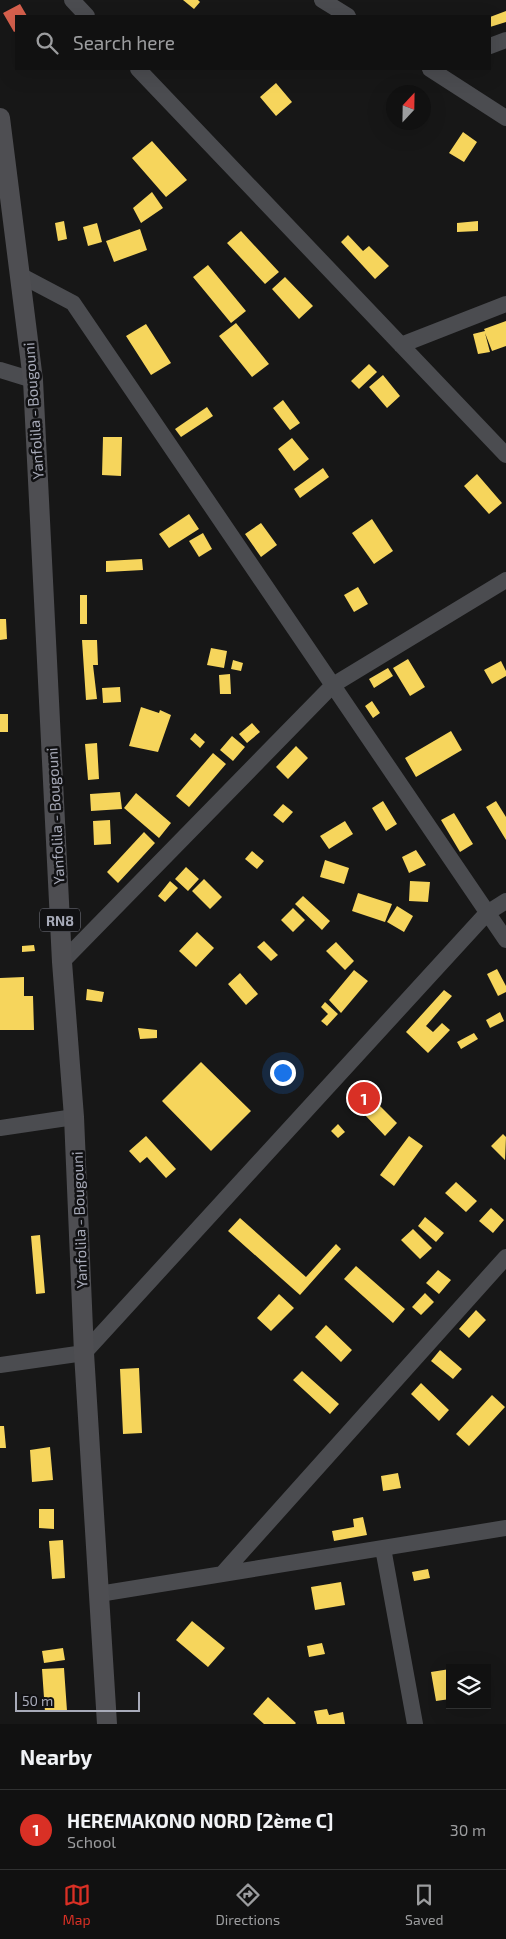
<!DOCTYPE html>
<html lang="en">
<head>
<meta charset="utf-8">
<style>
  :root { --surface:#111; --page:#1e1f1f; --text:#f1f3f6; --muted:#9c9d9f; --line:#303131; --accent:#d93025 }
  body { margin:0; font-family:"Exo 2",sans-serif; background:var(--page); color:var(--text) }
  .controls { position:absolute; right:15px; bottom:15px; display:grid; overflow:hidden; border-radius:0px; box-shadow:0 5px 20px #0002 }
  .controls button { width:45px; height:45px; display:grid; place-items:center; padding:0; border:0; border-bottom:1px solid var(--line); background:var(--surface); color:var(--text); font:25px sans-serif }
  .compass { position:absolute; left:386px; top:85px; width:45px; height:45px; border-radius:50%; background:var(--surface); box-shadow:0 5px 20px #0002; rotate:22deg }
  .scale { position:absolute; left:15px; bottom:12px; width:125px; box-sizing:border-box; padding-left:5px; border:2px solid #a8abb9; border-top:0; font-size:14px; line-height:18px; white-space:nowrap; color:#a8abb9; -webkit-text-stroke:4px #111113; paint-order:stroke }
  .you { position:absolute; left:282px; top:1072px; width:18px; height:18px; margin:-12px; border:4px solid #fff; border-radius:50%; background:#1a73e8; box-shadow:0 0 0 8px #1a73e833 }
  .badge { display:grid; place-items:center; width:32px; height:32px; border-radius:50%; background:var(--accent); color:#fff; font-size:16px; font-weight:700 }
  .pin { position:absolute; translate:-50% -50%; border:2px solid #fff; box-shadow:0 1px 5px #0006 }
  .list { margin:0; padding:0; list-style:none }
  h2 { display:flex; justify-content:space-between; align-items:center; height:65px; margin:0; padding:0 20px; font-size:21px }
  h2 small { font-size:16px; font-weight:400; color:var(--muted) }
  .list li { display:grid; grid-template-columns:32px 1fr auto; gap:15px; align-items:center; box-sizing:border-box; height:80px; padding:0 20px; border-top:1px solid var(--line) }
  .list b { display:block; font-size:19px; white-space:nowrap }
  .list p { margin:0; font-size:16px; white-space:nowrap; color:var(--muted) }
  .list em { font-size:16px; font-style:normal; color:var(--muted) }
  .icon { flex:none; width:28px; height:28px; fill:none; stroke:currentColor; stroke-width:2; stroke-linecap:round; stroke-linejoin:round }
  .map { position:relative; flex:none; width:506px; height:1724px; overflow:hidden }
  .search { position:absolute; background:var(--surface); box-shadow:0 5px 20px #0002; left:15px; right:15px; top:15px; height:55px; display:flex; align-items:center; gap:12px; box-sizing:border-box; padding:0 18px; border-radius:0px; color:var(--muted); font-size:19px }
  .sheet { height:145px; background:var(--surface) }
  nav { display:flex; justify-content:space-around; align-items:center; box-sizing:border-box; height:70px; border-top:1px solid var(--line); background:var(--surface); font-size:14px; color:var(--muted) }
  nav a { display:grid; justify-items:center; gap:2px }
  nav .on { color:var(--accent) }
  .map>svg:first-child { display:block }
  .homes { fill:#f6d55c }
  .shops { fill:#d6604d }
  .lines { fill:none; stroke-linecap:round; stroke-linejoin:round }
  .minor { stroke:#4b4c50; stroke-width:16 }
  .major { stroke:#4e4e52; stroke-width:20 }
  .labels { text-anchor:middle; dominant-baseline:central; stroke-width:5; stroke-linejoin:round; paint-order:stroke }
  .shield { fill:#111113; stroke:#7b7d87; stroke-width:1 }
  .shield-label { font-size:14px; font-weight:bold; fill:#a8abb9 }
  .street-label { font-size:15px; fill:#a8abb9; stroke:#111113 }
</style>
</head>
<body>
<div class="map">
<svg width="506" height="1724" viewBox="0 0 506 1724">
  <rect width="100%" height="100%" fill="#171717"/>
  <path class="homes" d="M183,0h15l2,2 -6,7z
    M506,11v11l-16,5v-10z
    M276,83l16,19 -16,14 -16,-19z
    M463,132l14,10 -13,20 -15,-9z
    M152,141l35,39 -21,17 -34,-39z
    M152,192l11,16 -22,15 -8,-15z
    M64,221l3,18 -9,2 -3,-18z
    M478,221v10l-21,1v-9z
    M97,223l5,19 -14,4 -5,-19z
    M140,229l7,21 -33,12 -8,-21z
    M241,231l38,41 -14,12 -38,-41z
    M348,235l15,16 6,-5 20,20 -14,13 -34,-37z
    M208,265l38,46 -15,12 -38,-46z
    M285,277l28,29 -14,13 -27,-30z
    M506,321v25l-14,5 -7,-18 5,19 -12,2 -5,-20 12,-3 -1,-2z
    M236,323l33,41 -17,13 -33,-41z
    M146,324l25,39 -20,12 -25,-39z
    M369,364l8,8 -18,17 -8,-8z
    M383,375l17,21 -13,12 -18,-21z
    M283,400l17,23 -10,7 -17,-22z
    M207,407l6,9 -32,21 -6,-8z
    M103,437h19l-1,39 -19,-1z
    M292,438l17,21 -15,12 -16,-22z
    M323,468l6,9 -29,21 -6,-9z
    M477,474l25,29 -13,11 -25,-28z
    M189,514l10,15 -30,19 -10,-14z
    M372,519l21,32 -19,13 -22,-31z
    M261,523l16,22 -16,12 -16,-23z
    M203,533l9,16 -13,8 -10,-16z
    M142,559l1,11 -37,2v-11z
    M358,587l10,17 -14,8 -10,-17z
    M80,595h7v29h-7z
    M0,619h6l1,20 -7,1z
    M82,640h15l1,25h-5l4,34 -11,1z
    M211,648l16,3 -3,17 -17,-3z
    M408,659l17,28 -15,9 -17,-28z
    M233,660l10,3 -2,8 -10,-2z
    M501,661l5,10v5l-14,8 -8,-14z
    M388,668l5,8 -19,12 -5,-9z
    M230,674l1,20h-11l-1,-19z
    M120,687l1,15 -18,1 -1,-15z
    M372,701l8,12 -7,5 -8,-12z
    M141,707l18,6 1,-3 11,5 -13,37 -29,-6z
    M0,714h8v18h-8z
    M252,723l8,9 -13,11 -8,-9z
    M451,731l11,19 -46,27 -11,-19z
    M195,733l10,9 -5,6 -10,-9z
    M232,736l13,11 -12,14 -13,-11z
    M97,743l2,36 -11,1 -3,-36z
    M296,746l12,12 -20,21 -12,-12z
    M213,753l13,11 -37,43 -13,-11z
    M120,792l2,17 -31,2 -1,-17z
    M136,793l35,30 -12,15 -35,-30z
    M383,801l14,23 -11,7 -14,-23z
    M496,801l10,16v23l-20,-33z
    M283,804l10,8 -10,11 -10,-8z
    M454,813l19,31 -13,8 -19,-32z
    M110,820l1,24 -17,1 -1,-24z
    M345,821l8,13 -24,15 -9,-13z
    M144,832l11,11 -37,40 -11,-11z
    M416,850l10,15 -17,8 -7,-16z
    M252,851l12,10 -7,8 -12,-10z
    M325,860l24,8 -5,16 -24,-7z
    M186,867l13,12 -11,12 -13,-12z
    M204,879l18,18 -12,12 -18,-18z
    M170,881l8,7 -13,14 -7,-6z
    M410,881l20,1 -2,20 -19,-1z
    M358,893l34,11 -7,18 -33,-11z
    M303,896l27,25 -8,9 -27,-26z
    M397,906l16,10 -9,16 -17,-10z
    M293,908l12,12 -12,12 -12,-12z
    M197,932l17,16 -18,19 -17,-16z
    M264,941l14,14 -7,6 -14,-14z
    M336,942l18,19 -9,9 -19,-19z
    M34,945l1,6 -13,1v-6z
    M497,969l9,17v6l-8,4 -11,-22z
    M354,970l14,11 -27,32 -12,-13z
    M240,973l18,21 -12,11 -18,-21z
    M24,977v19h9l1,34h-34v-52z
    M87,989l17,3 -2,10 -16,-2z
    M444,990l8,6 -26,30 7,6 9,-9 8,7 -22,23 -22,-21z
    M325,1002l13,12 -11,12 -6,-5 7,-7 -7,-7z
    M500,1012l4,9 -14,7 -4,-8z
    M138,1028l19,2v8l-17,1z
    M474,1033l4,6 -17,10 -4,-7z
    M201,1062l50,49 -40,40 -49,-50z
    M377,1103l20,20 -12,13 -20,-21z
    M338,1124l7,8 -7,6 -7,-7z
    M503,1134l3,3 -1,23 -14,-14z
    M146,1136l30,33 -10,9 -19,-21 -7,6 -11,-12z
    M409,1136l14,10 -29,40 -14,-11z
    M456,1182l21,19 -11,11 -21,-19z
    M491,1208l13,12 -11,13 -14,-12z
    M425,1217l19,16 -8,9 -18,-16z
    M240,1218l66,59 30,-33 5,5 -41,46 -72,-64z
    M413,1229l19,19 -12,11 -19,-19z
    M40,1235l5,58 -9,1 -5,-58z
    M356,1266l49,43 -12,14 -49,-44z
    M438,1270l13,10 -12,14 -13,-11z
    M425,1293l9,9 -13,13 -9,-8z
    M279,1294l15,14 -23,23 -14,-13z
    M476,1310l10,10 -17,18 -10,-9z
    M326,1325l26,25 -11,12 -26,-25z
    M440,1350l22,19 -9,10 -22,-18z
    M139,1368l3,65 -19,1 -3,-65z
    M302,1371l37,33 -9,10 -37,-34z
    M421,1383l28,27 -10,11 -28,-27z
    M492,1395l13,12 -36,39 -13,-12z
    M0,1426h4l2,22h-6z
    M50,1447l3,33 -21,2 -2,-32z
    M398,1473l3,15 -18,3 -2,-15z
    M39,1509h15v20l-15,-1z
    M363,1517l4,18 -33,6 -2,-10 22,-4 -1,-8z
    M63,1540l2,38 -13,1 -3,-38z
    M428,1569l2,9 -16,3 -2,-9z
    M341,1582l4,23 -30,5 -4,-23z
    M192,1621l33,27 -17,19 -32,-27z
    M322,1643l3,11 -16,3 -2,-11z
    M63,1648l2,12 -21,3 -2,-12z
    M64,1668l3,43 -22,1 -3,-43z
    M450,1669v30l-14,2 -5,-29z
    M268,1697l28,26 -1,1h-31l-11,-10z
    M327,1709l2,6 14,-3 2,12h-28l-3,-13z"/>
  <path class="shops" d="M20,4l7,12h-11v15l-2,1 -11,-19z"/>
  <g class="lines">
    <path class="minor" d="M72,0l15,16
      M322,0l26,16
      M490,46l16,-6
      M138,69l368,386
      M430,69l76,49
      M20,275l53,28 433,637
      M401,345l105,-41
      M0,370l33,10
      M62,962l271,-277 173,-105
      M0,1128l74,-11
      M0,1365l84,-12 403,-440 19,-12
      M383,1548l32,176
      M222,1574l284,-317
      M99,1594l407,-66"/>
    <path class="major" d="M0,118l33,262 29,582 12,155 10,236 23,371"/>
  </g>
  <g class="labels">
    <rect class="shield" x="40" y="908.5" width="40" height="23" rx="4"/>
    <g class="shield-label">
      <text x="60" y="920">RN8</text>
    </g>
    <g class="street-label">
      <text transform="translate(33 411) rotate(-94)">Yanfolila - Bougouni</text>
      <text transform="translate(55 816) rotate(-93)">Yanfolila - Bougouni</text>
      <text transform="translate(79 1220) rotate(-92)">Yanfolila - Bougouni</text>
    </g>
  </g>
</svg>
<div class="controls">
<button><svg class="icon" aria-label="layers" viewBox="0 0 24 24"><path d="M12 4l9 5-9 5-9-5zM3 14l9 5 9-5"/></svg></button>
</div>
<svg class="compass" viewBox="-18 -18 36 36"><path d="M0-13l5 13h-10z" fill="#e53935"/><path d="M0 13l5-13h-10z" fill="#9c9d9f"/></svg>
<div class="scale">50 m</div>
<div class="you"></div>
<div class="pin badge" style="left:364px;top:1098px">1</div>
<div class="search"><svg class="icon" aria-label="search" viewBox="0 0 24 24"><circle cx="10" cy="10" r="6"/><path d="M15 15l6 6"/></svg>Search here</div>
</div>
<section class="sheet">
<h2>Nearby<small></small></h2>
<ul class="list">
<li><span class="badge">1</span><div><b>HEREMAKONO NORD [2ème C]</b><p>School</p></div><em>30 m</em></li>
</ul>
</section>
<nav>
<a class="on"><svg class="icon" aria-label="map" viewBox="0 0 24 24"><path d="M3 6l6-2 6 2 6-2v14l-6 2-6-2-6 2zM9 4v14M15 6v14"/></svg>Map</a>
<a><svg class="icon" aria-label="directions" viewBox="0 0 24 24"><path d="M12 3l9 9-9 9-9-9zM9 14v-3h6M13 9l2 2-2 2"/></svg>Directions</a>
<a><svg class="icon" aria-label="saved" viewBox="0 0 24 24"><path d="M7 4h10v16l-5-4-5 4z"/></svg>Saved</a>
</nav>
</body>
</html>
